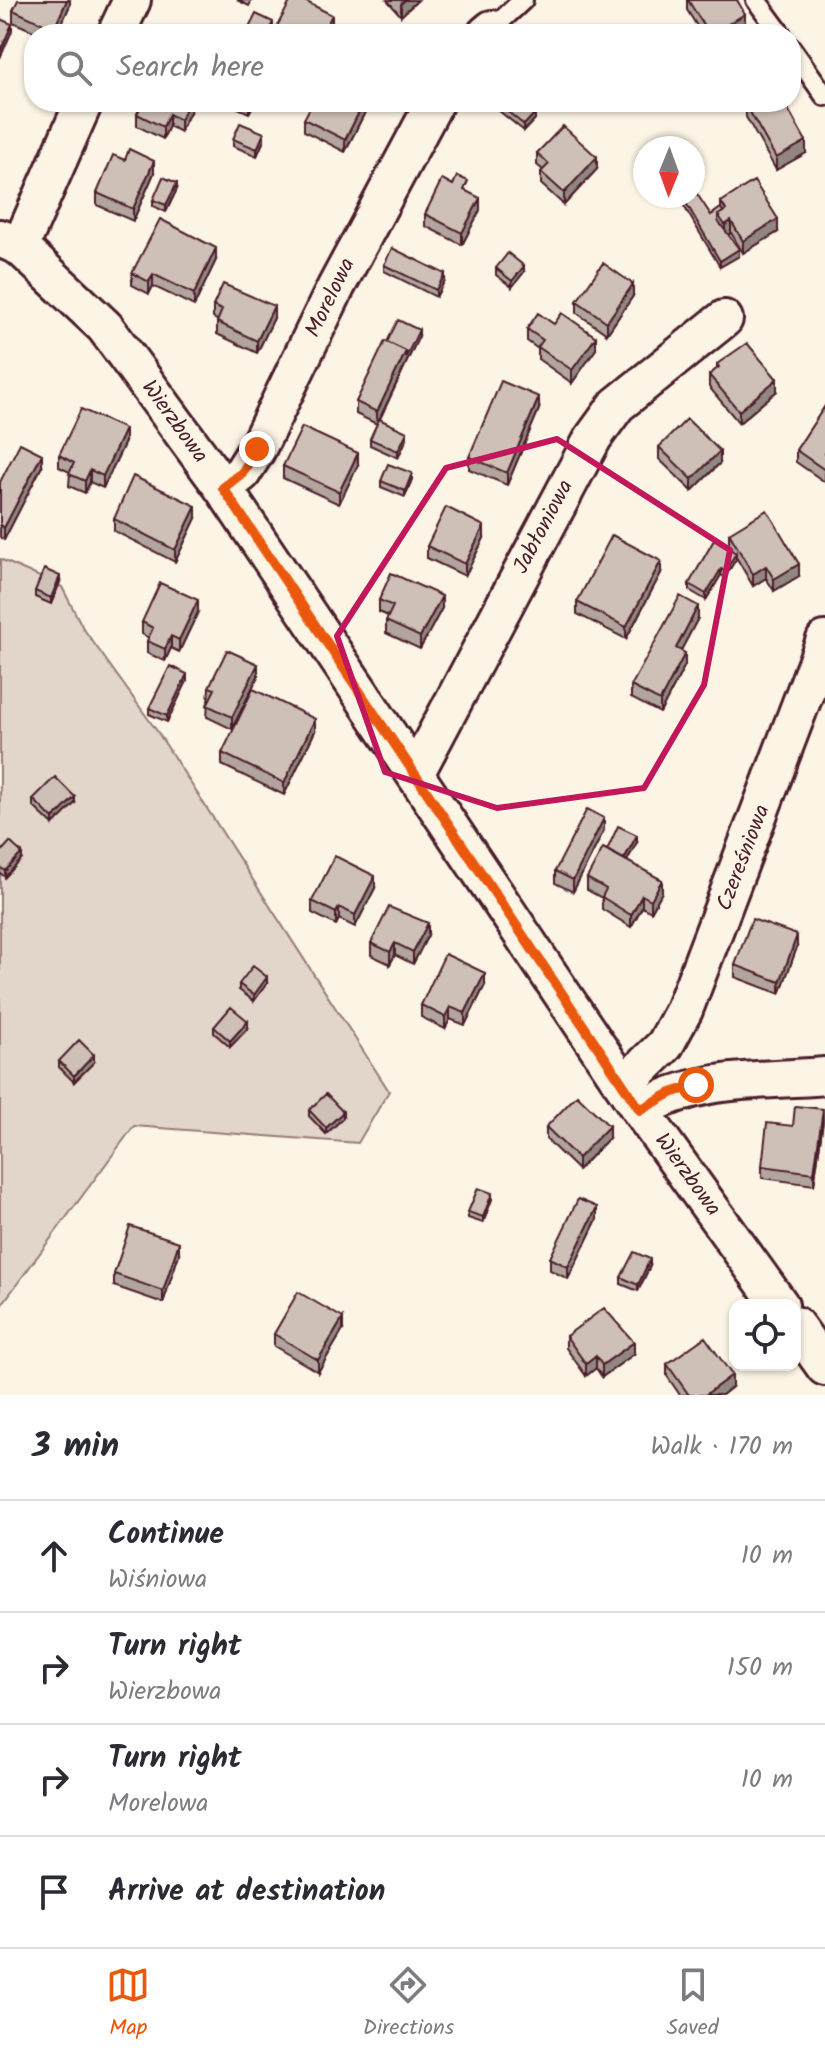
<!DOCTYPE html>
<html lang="en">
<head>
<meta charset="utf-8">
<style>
  :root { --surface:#fff; --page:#f2f2f3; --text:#2b2b33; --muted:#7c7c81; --line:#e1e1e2; --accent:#ea580c }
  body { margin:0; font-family:Kalam,sans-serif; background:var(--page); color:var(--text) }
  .controls { position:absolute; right:24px; bottom:24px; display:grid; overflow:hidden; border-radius:16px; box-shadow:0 2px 6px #0004 }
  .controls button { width:72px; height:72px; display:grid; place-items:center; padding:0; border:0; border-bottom:2px solid var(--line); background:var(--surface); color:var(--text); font:40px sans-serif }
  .compass { position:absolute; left:633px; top:136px; width:72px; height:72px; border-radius:50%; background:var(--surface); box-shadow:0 2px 6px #0004; rotate:181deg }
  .stop { position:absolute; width:24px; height:24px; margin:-18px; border:6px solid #ea580c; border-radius:50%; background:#fff }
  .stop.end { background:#ea580c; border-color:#fff; box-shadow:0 2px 8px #0008 }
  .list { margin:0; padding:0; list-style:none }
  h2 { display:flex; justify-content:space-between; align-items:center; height:104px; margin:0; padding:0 32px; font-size:34px }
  h2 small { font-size:26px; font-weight:400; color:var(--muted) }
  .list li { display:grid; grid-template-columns:52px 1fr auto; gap:24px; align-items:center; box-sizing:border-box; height:112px; padding:0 32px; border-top:2px solid var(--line) }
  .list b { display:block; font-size:30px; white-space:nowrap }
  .list p { margin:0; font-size:26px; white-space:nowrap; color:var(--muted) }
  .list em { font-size:26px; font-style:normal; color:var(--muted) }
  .icon { flex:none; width:44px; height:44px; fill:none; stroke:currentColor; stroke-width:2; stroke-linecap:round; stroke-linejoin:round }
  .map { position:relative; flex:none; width:825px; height:1395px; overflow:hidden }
  .search { position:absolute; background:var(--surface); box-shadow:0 2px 6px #0004; left:24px; right:24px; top:24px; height:88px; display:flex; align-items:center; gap:20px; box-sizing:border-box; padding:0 28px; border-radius:32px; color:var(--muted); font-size:30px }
  .sheet { height:552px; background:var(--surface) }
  nav { display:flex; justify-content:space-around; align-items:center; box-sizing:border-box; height:112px; border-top:2px solid var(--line); background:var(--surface); font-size:22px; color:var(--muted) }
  nav a { display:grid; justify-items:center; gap:4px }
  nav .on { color:var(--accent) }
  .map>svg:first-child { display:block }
  .green { fill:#e2d5ca; stroke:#967a7a; stroke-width:2 }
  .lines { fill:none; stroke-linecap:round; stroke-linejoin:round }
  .service-casing { stroke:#4a1f2b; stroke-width:24 }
  .minor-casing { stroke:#4a1f2b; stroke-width:42 }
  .service { stroke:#fcf5e5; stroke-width:18 }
  .minor { stroke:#fcf5e5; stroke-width:36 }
  .wall { fill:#b2a59d; stroke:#4a1f2b; stroke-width:2 }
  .shaded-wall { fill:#918680; stroke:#4a1f2b; stroke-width:2 }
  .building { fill:#cfc0b7; stroke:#4a1f2b; stroke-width:2 }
  .route { stroke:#ea580c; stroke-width:10 }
  .marked { fill:none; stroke:#c2185b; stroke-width:6; stroke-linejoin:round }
  .labels { text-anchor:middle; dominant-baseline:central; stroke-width:6; stroke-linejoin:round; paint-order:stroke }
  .street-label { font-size:22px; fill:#4a1f2b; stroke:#fcf5e5 }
</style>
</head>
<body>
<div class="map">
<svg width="825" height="1395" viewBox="0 0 825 1395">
  <rect width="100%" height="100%" fill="#fcf5e5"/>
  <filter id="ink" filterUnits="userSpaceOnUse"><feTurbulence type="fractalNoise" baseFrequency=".0125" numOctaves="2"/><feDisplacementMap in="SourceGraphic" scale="16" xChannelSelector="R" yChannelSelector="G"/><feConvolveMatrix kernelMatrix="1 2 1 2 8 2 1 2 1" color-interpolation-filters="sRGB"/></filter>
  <g filter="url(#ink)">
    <path class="green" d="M0,559l62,28 21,41 74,103 232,360 -31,52 -224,-17 -134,181z"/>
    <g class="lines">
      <g class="service-casing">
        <path id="service" d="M756,0l25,34
          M492,29l31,-29
          M791,48l34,48"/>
      </g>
      <g class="minor-casing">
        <path id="minor" d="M116,34l16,-34
          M486,34l6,-5
          M0,238l20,9 85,80 118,161 417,622 140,195
          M20,247l64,-145
          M223,488l19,-15 15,-24 79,-162 99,-185
          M415,774l178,-336 24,-33 107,-86
          M625,1084l40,-39 19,-35 141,-370
          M640,1110c62,-35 116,-28 185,-34
          M795,1325l30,42"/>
      </g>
      <use href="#service" class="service"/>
      <use href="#minor" class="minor"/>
    </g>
    <path class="wall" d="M70,0v5l-13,29h-17l-27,-12v-12z
      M237,0h15l-3,6z
      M387,0h31l-17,16z
      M687,0h50l8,26 -14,8h-29l-15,-24z
      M143,102h52l-15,30 -11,-6 -6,13 -26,-13v-12z
      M225,102h30l-6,11z
      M366,102v8l-21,42 -41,-21v-12z
      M488,102h35l12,17 -11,12z
      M746,105l60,48 -30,17 -30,-53z
      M233,139l31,1 -7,16 -24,-10z
      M537,153l60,16 -33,36 -23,-21v-12l2,-2 -6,-5z
      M125,160l29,13 -21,48 -36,-16v-12z
      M177,189l-11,23 -13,-6v-6z
      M468,193l12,17 -18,35 -37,-19v-12z
      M678,196h15l18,19 10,-7v-6l57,30 -35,21 -12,-20 -3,2 11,21 -19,11z
      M216,260l-22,46 -41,-20 -4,8 -17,-9v-12z
      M384,265l61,15 -9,17 -52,-26z
      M496,268l28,4 -12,15 -16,-12z
      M633,296l-26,38 -30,-21v-12z
      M213,306l61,12 -17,35 -40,-19v-14l-4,-2z
      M554,324l42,25 -24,34 -34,-24v-10l-11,-8v-12z
      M419,336l-39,83 27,19 -9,20 -28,-13v-6l7,-15 -21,-10v-12l31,-60z
      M717,364l60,27 -38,32 -30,-36v-12l8,-6z
      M825,406v76l-29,-20v-12z
      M539,409l-32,76 -38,-16v-12z
      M125,442l-22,46 -13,-6 -5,11 -16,-7 1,-14 -11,-5v-12z
      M659,447l61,16 -28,28 -33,-32z
      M358,465l-19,39 -56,-26v-12z
      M42,466l-38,74 -4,-3v-55z
      M412,479l-7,18 -24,-10v-6z
      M196,518l-21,44 -61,-31v-12z
      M729,533l70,43 -25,15 -8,-13 -13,8 -17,-29v2l-11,18 -4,-2 -15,25 -17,-10v-6l43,-33 -3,-6z
      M484,538l-19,38 -38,-18v-12z
      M661,573l-35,66 -49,-25v-12z
      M60,582l-9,22 -16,-7v-6z
      M379,600l63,8 -22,41 -34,-16v-12l2,-5 -9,-4z
      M198,612l-19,40 -8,-4 -6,13 -18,-8v-12l2,-3 -7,-4v-12z
      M698,618l-17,32 4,15 -25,48 -29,-15v-12z
      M258,676l-26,53 -25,-12 2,-30z
      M187,681l-20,41 -18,-8v-6z
      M315,731l-31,64 -62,-30v-12z
      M33,799l42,4 -22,22 -20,-19z
      M604,830l-31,62 -18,-9v-12z
      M637,842l-10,19 35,31 -11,20 -9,-5 -11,20 -29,-18v-11l-15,-8v-12l20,-28z
      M0,853l22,6 -17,18 -5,-4z
      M375,888l-20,39 -16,-8 -3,6 -24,-12v-12z
      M428,935l-15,29 -18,-9 -5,9 -19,-9v-12z
      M797,947l-17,47 -45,-17v-12z
      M267,983l-13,18 -15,-11v-6z
      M485,985l-20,40 -15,-6 -5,10 -24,-12v-12z
      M214,1027l34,1 -18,19 -16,-14z
      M59,1061l35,1 -20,20 -15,-15z
      M309,1110l34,8 -17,16 -17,-18z
      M823,1121l-9,64 -52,-7v-12l31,-40z
      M546,1127l63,11 -31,32 -32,-31z
      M492,1199l-9,24 -15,-5v-6z
      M597,1219l-29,60 -18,-9v-12z
      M179,1254l-16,49 -49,-17v-12z
      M650,1266l-12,25 -17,-7v-7z
      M343,1330l-25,42 -44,-26v-12z
      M566,1336l68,18 -32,23 -6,-9 -10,8 -20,-28z
      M667,1364l65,23 -10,8h-42l-13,-19z"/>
    <path class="shaded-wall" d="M67,0h3v5l-13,29h-3v-5z
      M405,0h13l-17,16v-12z
      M745,14v12l-14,8h-20z
      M332,15v12l-4,7h-6z
      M273,22v12h-5z
      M12,24v7l-12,27v-6z
      M189,102h6l-15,30v-12z
      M249,102h6l-6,11z
      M364,102h2v8l-21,42v-12z
      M535,113v6l-11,12v-6z
      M169,114v12l-6,13v-12z
      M264,133v7l-7,16v-7z
      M806,141v12l-30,17v-12z
      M597,157v12l-33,36v-12z
      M154,161v12l-21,48v-12z
      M177,183v6l-11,23v-7z
      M480,198v12l-18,35v-12z
      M778,219v13l-35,21v-12z
      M731,221v12l-6,4v-12z
      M216,248v12l-22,46v-12z
      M739,249v7l-19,11v-6z
      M524,266v6l-12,15v-6z
      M153,274v12l-4,8v-12z
      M445,274v6l-9,17v-7z
      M633,284v12l-26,38v-12z
      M274,306v12l-17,35v-12z
      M419,330v6l-42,88v-12l29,-61z
      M596,337v12l-24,34v-13z
      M777,379v12l-38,32v-12z
      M539,397v12l-32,76v-12z
      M125,429v13l-22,46v-12z
      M407,432v6l-9,20v-7z
      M720,451v12l-28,28v-12z
      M358,453v12l-19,39v-12z
      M42,454v12l-38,74v-12z
      M90,470v12l-5,11v-12z
      M412,473v6l-7,18v-6z
      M196,506v12l-21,44v-12z
      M484,526v12l-19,38v-12z
      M736,553v6l-11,18v-6z
      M661,561v12l-35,66v-12z
      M799,564v12l-25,15v-12z
      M766,566v12l-13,8v-12z
      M721,569v6l-15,25v-6z
      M60,576v6l-9,22v-6z
      M442,596v12l-22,41v-12z
      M198,600v12l-19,40v-12z
      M698,606v12l-22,42v-12z
      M171,636v12l-6,13v-12z
      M685,653v12l-25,48v-12z
      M258,664v12l-26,53v-12z
      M187,674v7l-20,41v-6z
      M315,719v12l-31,64v-12z
      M75,797v6l-22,22v-6z
      M604,818v12l-31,62v-12z
      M637,835v7l-14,26v-6z
      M22,853v6l-17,18v-6z
      M375,876v12l-20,39v-12z
      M662,880v12l-11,20v-12z
      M642,895v12l-11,20v-12z
      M339,907v12l-3,6v-12z
      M428,923v12l-15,29v-12z
      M797,935v12l-17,47v-12z
      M395,943v12l-5,9v-12z
      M485,973v12l-20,40v-12z
      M267,977v6l-13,18v-6z
      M450,1007v12l-5,10v-12z
      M248,1021v7l-18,19v-6z
      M94,1055v7l-20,20v-6z
      M823,1109v12l-9,64v-12z
      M343,1112v6l-17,16v-6z
      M609,1126v12l-31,32v-12z
      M492,1193v6l-9,24v-6z
      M597,1207v12l-29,60v-12z
      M179,1242v12l-16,49v-12z
      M650,1259v7l-12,25v-6z
      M343,1318v12l-25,42v-12z
      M634,1342v12l-32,23v-12z
      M596,1356v12l-10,8v-12z
      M732,1375v12l-10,8h-17z"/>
    <path class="building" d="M18,0h49l-13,29 -41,-19z
      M291,0h12l29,15 -10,19h-40l-7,-4z
      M688,0h49l8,14 -34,20h-2z
      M256,14l17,8 -5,12h-22z
      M0,19l12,5 -12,28z
      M143,102h46l-9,18 -11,-6 -6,13 -26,-13z
      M313,102h51l-19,38 -41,-21z
      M496,102h27l12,11 -11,12z
      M751,102h33l22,39 -30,17 -30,-53z
      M240,123l24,10 -7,16 -24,-10z
      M563,126l34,31 -33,36 -23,-21 8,-8 -12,-11z
      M129,149l25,12 -21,48 -36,-16 16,-38 12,5z
      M457,176l11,5 -4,9 16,8 -18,35 -37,-19 17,-35 11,6z
      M163,177l14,6 -11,22 -13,-5z
      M754,181l24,38 -35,22 -12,-20 -6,4 -7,-10 8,-5 -5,-8z
      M693,188l18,27 10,-7 2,4 -5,3v6l21,28 -19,12 -38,-65h11z
      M160,219l56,29 -22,46 -41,-20 -4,8 -17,-9z
      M392,248l53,26 -9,16 -52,-25z
      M508,253l16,13 -12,15 -16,-13z
      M603,263l30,21 -26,38 -30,-21z
      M223,284l51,22 -17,35 -40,-19 5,-12 -9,-4z
      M538,313l16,11 8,-11 34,24 -24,33 -34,-23 5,-7 -16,-11z
      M398,320l21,10 -13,27v-6l-19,-9z
      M385,341l21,10 -29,61 -21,-10z
      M747,343l30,36 -38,32 -30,-36 10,-8 -2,-3z
      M501,381l38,16 -32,76 -38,-16z
      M825,406v64l-29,-20z
      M81,409l44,20 -22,47 -13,-6 -5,11 -16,-7 5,-11 -15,-8z
      M379,419l28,13 -9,19 -28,-12z
      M687,419l33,32 -28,28 -33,-32z
      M302,427l56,26 -19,39 -56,-26z
      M20,443l22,11 -38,74 -4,-3v-43z
      M388,464l24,9 -7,18 -24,-10z
      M133,476l63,30 -21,44 -61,-31z
      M446,507l38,19 -19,38 -38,-18z
      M767,510l32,54 -25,15 -8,-13 -13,8 -24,-41z
      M612,535l49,26 -35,66 -49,-25z
      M714,540l22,13 -11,18 -4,-2 -15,25 -17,-10z
      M44,569l16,7 -9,22 -16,-7z
      M391,573l51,23 -22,41 -34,-16 7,-15 -14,-6z
      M160,583l38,17 -19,40 -8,-4 -6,13 -18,-8 6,-13 -11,-6z
      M680,596l18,10 -22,42 9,5 -25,48 -29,-15z
      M227,650l31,14 -26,53 -25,-12 8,-16 -6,-2z
      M170,666l17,8 -20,42 -18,-8z
      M253,689l62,30 -31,64 -62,-30z
      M55,777l20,20 -22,22 -20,-20z
      M587,809l17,9 -31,62 -18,-9z
      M618,826l19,9 -13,24 -17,-9z
      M10,842l12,11 -17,18 -5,-4v-14z
      M603,848l59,32 -11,20 -9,-5 -11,20 -29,-18 4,-8 -19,-11z
      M335,856l40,20 -20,39 -16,-8 -3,6 -24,-12z
      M389,907l39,16 -15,29 -18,-9 -5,9 -19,-9z
      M752,919l45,16 -17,47 -45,-17z
      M445,954l40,19 -20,40 -15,-6 -5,10 -24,-12z
      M253,966l14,11 -13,18 -15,-11z
      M231,1007l17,14 -18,20 -16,-14z
      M79,1040l15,15 -20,21 -15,-15z
      M326,1094l17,18 -17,16 -17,-18z
      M577,1095l32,31 -31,32 -32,-31z
      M795,1106l28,3 -9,64 -52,-7 5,-43 26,3z
      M478,1188l14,5 -9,24 -15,-5z
      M578,1199l19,8 -29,60 -18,-9z
      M130,1226l49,16 -16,49 -49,-17z
      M634,1252l16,7 -12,26 -17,-8z
      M298,1292l45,26 -25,42 -44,-26z
      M604,1308l30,34 -32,23 -6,-9 -10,8 -20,-28z
      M705,1337l27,38 -27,20h-16l-22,-31z"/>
  </g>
  <g class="lines" filter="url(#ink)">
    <path class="route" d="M257,449l-15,24 -19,15 417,622 31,-17 25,-8"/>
  </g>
  <path class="marked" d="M557,439l173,111 -26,135 -60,103 -147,20 -112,-36 -48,-136 109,-168z"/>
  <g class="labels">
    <g class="street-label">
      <text transform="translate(331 298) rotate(-64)">Morelowa</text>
      <text transform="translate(174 422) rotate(54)">Wierzbowa</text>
      <text transform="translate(544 527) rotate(-62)">Jabłoniowa</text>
      <text transform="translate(744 858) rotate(-69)">Czereśniowa</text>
      <text transform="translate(687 1175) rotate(54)">Wierzbowa</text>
    </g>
  </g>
</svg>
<div class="controls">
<button><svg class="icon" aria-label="locate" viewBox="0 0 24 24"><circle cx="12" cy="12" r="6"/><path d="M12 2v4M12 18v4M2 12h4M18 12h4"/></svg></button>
</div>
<svg class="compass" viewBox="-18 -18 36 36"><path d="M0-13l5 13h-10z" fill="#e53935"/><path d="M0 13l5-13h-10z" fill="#7c7c81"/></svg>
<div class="stop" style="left:696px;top:1085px"></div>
<div class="stop end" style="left:257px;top:449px"></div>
<div class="search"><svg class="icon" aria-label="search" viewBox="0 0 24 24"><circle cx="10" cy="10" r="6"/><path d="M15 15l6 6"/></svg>Search here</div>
</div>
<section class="sheet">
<h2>3 min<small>Walk · 170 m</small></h2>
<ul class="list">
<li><svg class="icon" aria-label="ahead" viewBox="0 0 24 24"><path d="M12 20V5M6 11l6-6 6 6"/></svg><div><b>Continue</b><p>Wiśniowa</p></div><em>10 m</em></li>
<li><svg class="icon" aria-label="right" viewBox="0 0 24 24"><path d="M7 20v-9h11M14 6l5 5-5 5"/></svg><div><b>Turn right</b><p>Wierzbowa</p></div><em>150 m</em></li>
<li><svg class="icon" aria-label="right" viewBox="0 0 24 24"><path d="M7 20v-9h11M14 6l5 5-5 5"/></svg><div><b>Turn right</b><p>Morelowa</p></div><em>10 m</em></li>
<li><svg class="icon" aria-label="arrive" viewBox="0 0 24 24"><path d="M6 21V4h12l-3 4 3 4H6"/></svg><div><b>Arrive at destination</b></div></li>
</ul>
</section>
<nav>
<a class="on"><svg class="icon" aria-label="map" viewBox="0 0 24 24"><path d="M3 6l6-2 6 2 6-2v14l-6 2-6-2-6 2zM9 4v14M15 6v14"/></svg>Map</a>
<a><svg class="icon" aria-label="directions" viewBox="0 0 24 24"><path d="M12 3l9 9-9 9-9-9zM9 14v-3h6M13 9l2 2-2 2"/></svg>Directions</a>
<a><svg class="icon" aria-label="saved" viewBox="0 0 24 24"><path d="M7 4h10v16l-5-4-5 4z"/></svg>Saved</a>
</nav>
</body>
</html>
